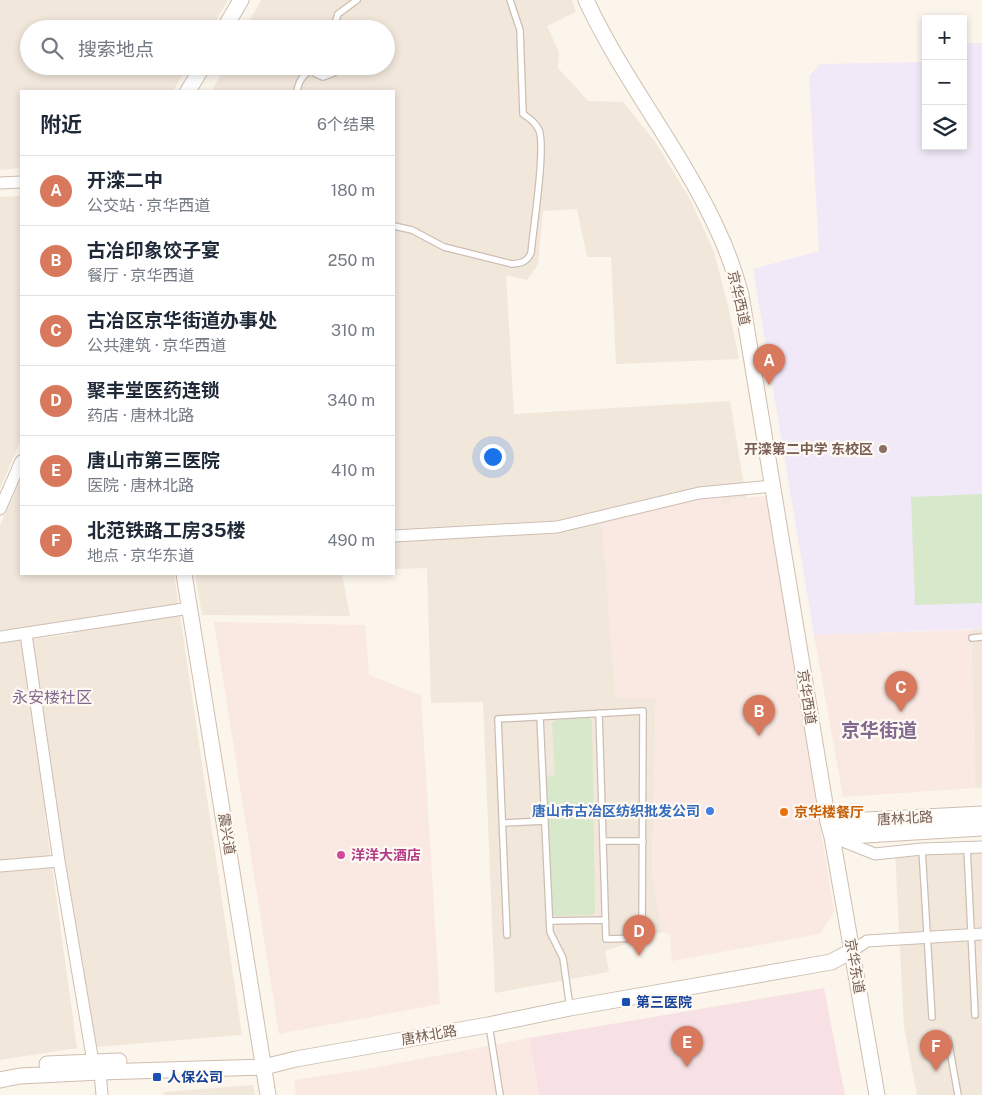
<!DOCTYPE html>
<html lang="zh">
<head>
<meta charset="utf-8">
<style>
  :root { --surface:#fff; --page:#f2f2f3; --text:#1f2937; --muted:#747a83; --line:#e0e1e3; --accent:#d8795e }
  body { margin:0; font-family:"Public Sans","Noto Sans SC",sans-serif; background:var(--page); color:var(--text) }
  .controls { position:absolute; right:15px; top:15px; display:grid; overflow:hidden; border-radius:0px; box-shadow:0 2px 8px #0003 }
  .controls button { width:45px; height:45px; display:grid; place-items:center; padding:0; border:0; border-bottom:1px solid var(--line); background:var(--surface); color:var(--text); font:25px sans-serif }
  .you { position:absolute; left:492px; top:456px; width:18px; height:18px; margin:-12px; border:4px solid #fff; border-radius:50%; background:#1a73e8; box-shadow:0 0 0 8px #1a73e833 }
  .badge { display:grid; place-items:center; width:32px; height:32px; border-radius:50%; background:var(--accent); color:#fff; font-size:16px; font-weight:700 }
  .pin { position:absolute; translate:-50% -41px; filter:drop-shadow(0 1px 2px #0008) }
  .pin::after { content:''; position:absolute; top:26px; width:18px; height:15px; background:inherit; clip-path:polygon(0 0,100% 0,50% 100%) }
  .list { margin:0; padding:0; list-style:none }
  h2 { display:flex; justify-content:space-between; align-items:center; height:65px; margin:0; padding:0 20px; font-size:21px }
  h2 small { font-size:16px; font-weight:400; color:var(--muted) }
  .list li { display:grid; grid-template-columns:32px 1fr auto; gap:15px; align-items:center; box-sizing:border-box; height:70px; padding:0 20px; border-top:1px solid var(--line) }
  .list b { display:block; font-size:19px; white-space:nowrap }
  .list p { margin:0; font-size:16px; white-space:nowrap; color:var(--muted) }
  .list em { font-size:16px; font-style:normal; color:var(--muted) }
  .icon { flex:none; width:28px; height:28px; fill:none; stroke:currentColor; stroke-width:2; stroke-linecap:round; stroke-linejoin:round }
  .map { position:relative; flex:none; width:982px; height:1095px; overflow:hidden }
  .search { position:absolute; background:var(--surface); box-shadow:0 2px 8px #0003; left:20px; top:20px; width:375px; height:55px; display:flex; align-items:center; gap:12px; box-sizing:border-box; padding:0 18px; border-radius:28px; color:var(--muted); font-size:19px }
  .panel { position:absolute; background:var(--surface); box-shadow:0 2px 8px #0003; left:20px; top:90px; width:375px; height:485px; border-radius:0px }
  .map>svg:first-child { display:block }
  .residential { fill:#f2e7db }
  .commercial { fill:#fae9e2 }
  .education { fill:#f2e9f8 }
  .medical { fill:#f8e1e4 }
  .green { fill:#d7e8cb }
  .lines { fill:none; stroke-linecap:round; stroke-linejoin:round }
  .lane-casing { stroke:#cdbeb3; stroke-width:8 }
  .street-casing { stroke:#cdbeb3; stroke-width:13 }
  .secondary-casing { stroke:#cfbeb0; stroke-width:17 }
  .lane { stroke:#fff; stroke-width:5.5 }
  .street { stroke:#fff; stroke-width:11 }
  .secondary { stroke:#fff; stroke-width:15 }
  .education-dot { fill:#8d6e63; stroke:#fef9f3; stroke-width:2 }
  .shop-dot { fill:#3f7fe0; stroke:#fef9f3; stroke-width:2 }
  .food-dot { fill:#e8710a; stroke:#fef9f3; stroke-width:2 }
  .hotel-dot { fill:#d1479c; stroke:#fef9f3; stroke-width:2 }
  .transit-dot { fill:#1a4fb4; stroke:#fef9f3; stroke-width:2 }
  .labels { text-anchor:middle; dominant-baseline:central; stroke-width:4.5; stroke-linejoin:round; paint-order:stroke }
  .street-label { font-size:14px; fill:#755d51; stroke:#fef9f3 }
  .education-label { font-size:14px; font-weight:bold; fill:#785e54; stroke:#fef9f3; text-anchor:end }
  .shop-label { font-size:14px; font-weight:bold; fill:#366cbe; stroke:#fef9f3; text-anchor:end }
  .food-label { font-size:14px; font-weight:bold; fill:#c56008; stroke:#fef9f3; text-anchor:start }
  .hotel-label { font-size:14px; font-weight:bold; fill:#b23c85; stroke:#fef9f3; text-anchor:start }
  .transit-label { font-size:14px; font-weight:bold; fill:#164399; stroke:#fef9f3; text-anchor:start }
  .quarter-label { font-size:16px; fill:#836990; stroke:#fef9f3 }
  .district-label { font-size:19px; font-weight:bold; fill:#836990; stroke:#fef9f3 }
</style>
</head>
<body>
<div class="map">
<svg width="982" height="1095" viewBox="0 0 982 1095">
  <rect width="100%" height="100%" fill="#fbf5ec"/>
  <path class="residential" d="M0,0h228l-17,29h-182v37h159l-15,25h-152v77l-21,2z
    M261,0h311l4,12 -29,14 12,26 -1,16 30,33 35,1 33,41 35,58 23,51 14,54 11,53 -123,5 -5,-107h-24l-10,-48 -34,2 -5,54 -11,15 -21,-5 8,139 216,-13 16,97 -15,1 -1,6 -9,1 -1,-12 -105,204 41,-1 -4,173 10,62 -57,19 4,21 -114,21 -12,-291 -52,1 -4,-135 -33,1v-478h-182l13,-25h161v-37h-141z
    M21,196v243l-21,50v-292z
    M21,479v95h153l68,461 -146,12 -39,-235 -12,3 32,233 -77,12v-417l74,-9 -4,-11 -70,7v-105z
    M195,574h147l8,42 -148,-1z
    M982,629v159h-7l-4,-158z
    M982,847v248h-65l-13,-68 -9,-175z
    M253,1085l2,10h-91l-1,-3z"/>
  <path class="commercial" d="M720,494l2,12 8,-1 1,-6 36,-3 67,416 -14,22 -148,27 -2,-26 -8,-3 -10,-62 4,-172h-41l-13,-174z
    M214,622l151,3 4,50 52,20 19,309 -161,30z
    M971,630l4,158 -132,9 -29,-162z
    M529,1038l10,57h-243l-2,-15 79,-12z"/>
  <path class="education" d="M963,43h19v586l-168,6 -61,-366 66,-18 -10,-175 11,-12 106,-2v84h37z"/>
  <path class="medical" d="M824,988l21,107h-306l-10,-57z"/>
  <path class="green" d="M982,494v109l-67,2 -4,-108z
    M589,718l3,4 3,189 -3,4 -35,1 -4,-2 -7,-138 9,-1 -3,-52 4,-3z"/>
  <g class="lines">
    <g class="lane-casing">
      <path id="lane" d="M333,29l5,-15 19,-14
        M312,66l4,8 7,3 11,-4 3,-7
        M297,91c2,-11 6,-16 16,-22
        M394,226l18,4 32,17 68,17c10,-1 15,-2 19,-11 2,-24 15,-105 8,-123 -4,-8 -9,-11 -16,-16l-3,-84 -10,-30
        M972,638l10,-1
        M540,717l10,215 13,26 7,50
        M503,823l42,-2
        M603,841h40
        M967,847l8,168
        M922,849l10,168
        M550,921l55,-1
        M507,935l-9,-216 145,-8 -1,227 -36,1 -7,-226
        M489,1025l11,70
        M948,1039l10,56"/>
    </g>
    <g class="street-casing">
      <path id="street" d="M0,183l21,-1
        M0,509l21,-48
        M394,536l163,-9 142,-34 74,-7
        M26,634l33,227
        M0,637l190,-29
        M835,838l40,16 47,-5 60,-2
        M0,866l59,-5 34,201
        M852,951l15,-10 115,-7
        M100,1072l2,23"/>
    </g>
    <g class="secondary-casing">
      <path id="secondary" d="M586,0c37,80 95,150 132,231 10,21 17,42 23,64l87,527 4,15 45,258
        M224,29l17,-29
        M188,91l15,-25
        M184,574l84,521
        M828,822l154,-8
        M832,837l150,-9
        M47,1064l72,-3
        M0,1080l20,-4 80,-4 164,-5 32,-8 192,-34 82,-17 261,-46 21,-11"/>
    </g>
    <use href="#lane" class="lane"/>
    <use href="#street" class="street"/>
    <use href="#secondary" class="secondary"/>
  </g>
  <circle class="education-dot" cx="883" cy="449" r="5"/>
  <circle class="shop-dot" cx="710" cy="811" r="5"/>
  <circle class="food-dot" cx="784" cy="812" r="5"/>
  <circle class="hotel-dot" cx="341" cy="855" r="5"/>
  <g class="transit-dot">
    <rect x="621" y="997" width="10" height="10" rx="2.5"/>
    <rect x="152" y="1072" width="10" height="10" rx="2.5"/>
  </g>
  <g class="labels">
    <g class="street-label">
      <text transform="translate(739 298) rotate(77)">京华西道</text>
      <text transform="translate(807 697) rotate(81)">京华西道</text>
      <text transform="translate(905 818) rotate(-3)">唐林北路</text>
      <text transform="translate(227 834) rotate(81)">震兴道</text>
      <text transform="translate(855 966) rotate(80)">京华东道</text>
      <text transform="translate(429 1035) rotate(-10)">唐林北路</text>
    </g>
    <g class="education-label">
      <text x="873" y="449">开滦第二中学 东校区</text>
    </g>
    <g class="shop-label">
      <text x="700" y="811">唐山市古冶区纺织批发公司</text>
    </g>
    <g class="food-label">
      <text x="794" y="812">京华楼餐厅</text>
    </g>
    <g class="hotel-label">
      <text x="351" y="855">洋洋大酒店</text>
    </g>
    <g class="transit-label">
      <text x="636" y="1002">第三医院</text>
      <text x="167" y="1077">人保公司</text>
    </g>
    <g class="quarter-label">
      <text x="52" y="697">永安楼社区</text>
    </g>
    <g class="district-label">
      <text x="879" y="730">京华街道</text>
    </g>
  </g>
</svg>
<div class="controls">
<button>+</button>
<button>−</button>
<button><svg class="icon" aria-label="layers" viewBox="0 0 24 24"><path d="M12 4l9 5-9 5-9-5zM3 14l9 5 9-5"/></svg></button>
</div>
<div class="you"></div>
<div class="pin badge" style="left:769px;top:385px">A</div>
<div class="pin badge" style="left:759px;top:736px">B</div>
<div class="pin badge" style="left:901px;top:712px">C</div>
<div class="pin badge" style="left:639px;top:956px">D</div>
<div class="pin badge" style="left:687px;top:1067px">E</div>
<div class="pin badge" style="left:936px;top:1071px">F</div>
<div class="search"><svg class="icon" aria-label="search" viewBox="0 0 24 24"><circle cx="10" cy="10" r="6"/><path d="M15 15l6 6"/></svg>搜索地点</div>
<section class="panel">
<h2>附近<small>6个结果</small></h2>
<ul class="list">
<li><span class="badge">A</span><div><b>开滦二中</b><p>公交站 · 京华西道</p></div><em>180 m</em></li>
<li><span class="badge">B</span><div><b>古冶印象饺子宴</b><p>餐厅 · 京华西道</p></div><em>250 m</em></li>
<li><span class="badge">C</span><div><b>古冶区京华街道办事处</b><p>公共建筑 · 京华西道</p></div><em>310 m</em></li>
<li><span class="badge">D</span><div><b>聚丰堂医药连锁</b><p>药店 · 唐林北路</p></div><em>340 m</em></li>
<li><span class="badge">E</span><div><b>唐山市第三医院</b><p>医院 · 唐林北路</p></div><em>410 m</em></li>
<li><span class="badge">F</span><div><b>北范铁路工房35楼</b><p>地点 · 京华东道</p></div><em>490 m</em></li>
</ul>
</section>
</div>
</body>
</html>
